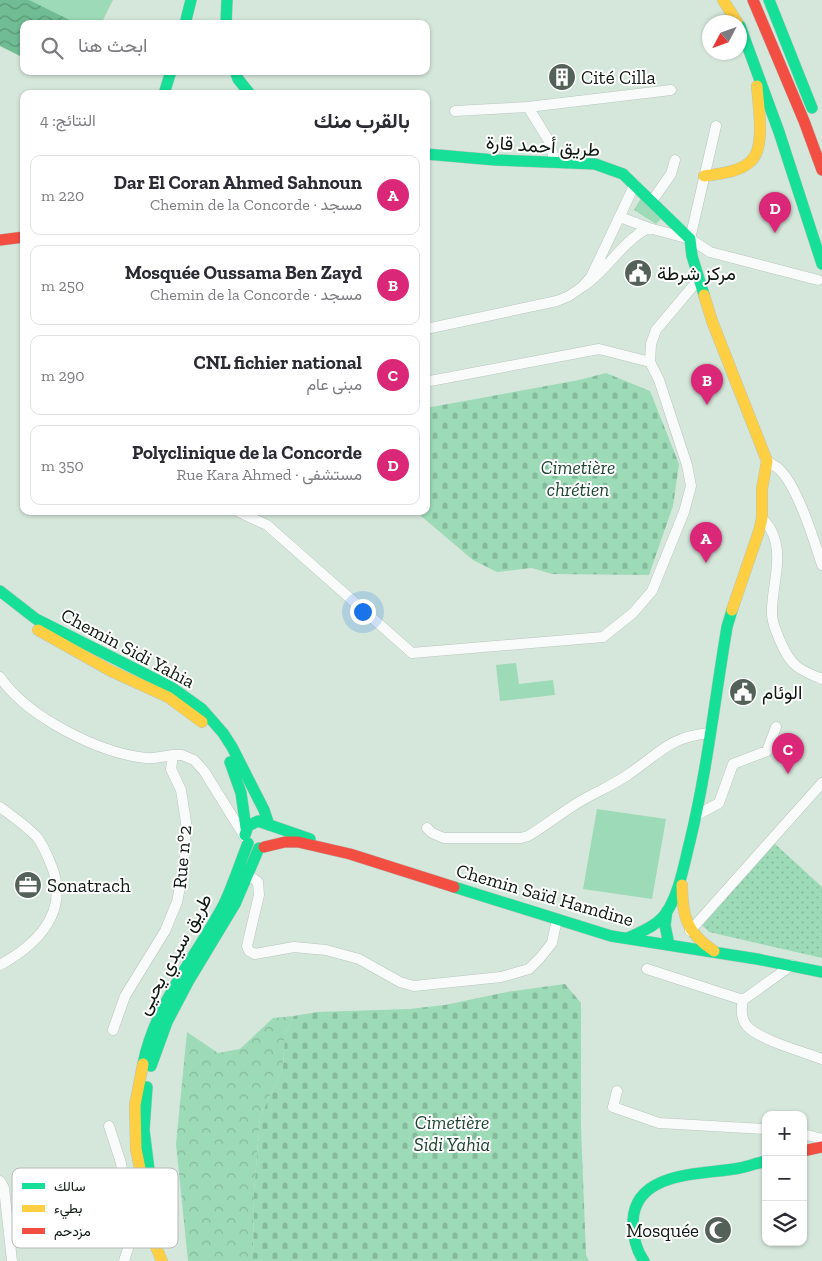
<!DOCTYPE html>
<html lang="ar">
<head>
<meta charset="utf-8">
<style>
  :root { --surface:#fff; --page:#f2f2f3; --text:#2b2b33; --muted:#7c7c81; --line:#e1e1e2; --accent:#db2777 }
  body { margin:0; font-family:"Zilla Slab",Vazirmatn,serif; background:var(--page); color:var(--text); direction:rtl }
  .controls { position:absolute; right:15px; bottom:15px; display:grid; overflow:hidden; border-radius:10px; box-shadow:0 1px 4px #0004 }
  .controls button { width:45px; height:45px; display:grid; place-items:center; padding:0; border:0; border-bottom:1px solid var(--line); background:var(--surface); color:var(--text); font:25px sans-serif }
  .compass { position:absolute; left:702px; top:15px; width:45px; height:45px; border-radius:50%; background:var(--surface); box-shadow:0 1px 4px #0004; rotate:229deg }
  .you { position:absolute; left:362px; top:611px; width:18px; height:18px; margin:-12px; border:4px solid #fff; border-radius:50%; background:#1a73e8; box-shadow:0 0 0 8px #1a73e833 }
  .badge { display:grid; place-items:center; width:32px; height:32px; border-radius:50%; background:var(--accent); color:#fff; font-size:16px; font-weight:700 }
  .pin { position:absolute; translate:-50% -41px; filter:drop-shadow(0 1px 2px #0008) }
  .pin::after { content:''; position:absolute; top:26px; width:18px; height:15px; background:inherit; clip-path:polygon(0 0,100% 0,50% 100%) }
  .list { margin:0; padding:0; list-style:none }
  h2 { display:flex; justify-content:space-between; align-items:center; height:65px; margin:0; padding:0 20px; font-size:21px }
  h2 small { font-size:16px; font-weight:400; color:var(--muted) }
  .list li { display:grid; grid-template-columns:32px 1fr auto; gap:15px; align-items:center; box-sizing:border-box; height:80px; margin:0 10px 10px; padding:0 10px; border:1px solid var(--line); border-radius:10px }
  .list b { display:block; font-size:19px; white-space:nowrap }
  .list p { margin:0; font-size:16px; white-space:nowrap; color:var(--muted) }
  .list em { font-size:16px; font-style:normal; color:var(--muted) }
  .icon { flex:none; width:28px; height:28px; fill:none; stroke:currentColor; stroke-width:2; stroke-linecap:round; stroke-linejoin:round }
  .map { position:relative; flex:none; width:822px; height:1261px; overflow:hidden; direction:ltr }
  .search { position:absolute; background:var(--surface); box-shadow:0 1px 4px #0004; left:20px; top:20px; width:410px; height:55px; display:flex; align-items:center; gap:12px; box-sizing:border-box; padding:0 18px; border-radius:10px; color:var(--muted); font-size:19px }
  .panel { position:absolute; background:var(--surface); box-shadow:0 1px 4px #0004; left:20px; top:90px; width:410px; height:425px; border-radius:10px; direction:rtl }
  .map>svg:first-child { display:block }
  .grass { fill:url(#grass-dots) }
  .forest { fill:url(#forest-crowns) }
  .cemetery { fill:url(#cemetery-stones) }
  .garden { fill:#9ddab7 }
  .water { fill:url(#water-waves) }
  .lines { fill:none; stroke-linecap:round; stroke-linejoin:round }
  .street-casing { stroke:#b7c5bd; stroke-width:11 }
  .fast-casing { stroke:#b7c5bd; stroke-width:12 }
  .slow-casing { stroke:#b7c5bd; stroke-width:12 }
  .jam-casing { stroke:#b7c5bd; stroke-width:12 }
  .street { stroke:#f9fbfa; stroke-width:10 }
  .fast { stroke:#16e098; stroke-width:11 }
  .slow { stroke:#ffcf43; stroke-width:11 }
  .jam { stroke:#f24e42; stroke-width:11 }
  .labels { text-anchor:middle; dominant-baseline:central; stroke-width:4; stroke-linejoin:round; paint-order:stroke }
  .poi-label { font-size:19px; fill:#0d1912; stroke:#fff; text-anchor:start }
  .street-label { font-size:19px; fill:#0d1912; stroke:#fff }
  .park-label { font-size:19px; font-style:italic; fill:#1a442d; stroke:#fff }
  .key { fill:#fff; stroke:#b6bab8; stroke-width:1 }
  .key-label { font-size:14px; fill:#0d1912 }
</style>
</head>
<body>
<div class="map">
<svg width="822" height="1261" viewBox="0 0 822 1261">
  <defs>
    <pattern id="grass-dots" width="8" height="8" patternUnits="userSpaceOnUse" patternTransform="scale(1.25)"><rect width="8" height="8" fill="#9ddab7"/><path d="M2 2h.1M6 6h.1" fill="none" stroke="#86ba9c" stroke-width="1.8" stroke-linecap="round"/></pattern>
    <pattern id="forest-crowns" width="20" height="18" patternUnits="userSpaceOnUse" patternTransform="scale(1.25)"><rect width="20" height="18" fill="#9ddab7"/><path d="M2 6a3 3 0 1 1 6 0M12 15a3 3 0 1 1 6 0" fill="none" stroke="#86ba9c"/></pattern>
    <pattern id="cemetery-stones" width="16" height="16" patternUnits="userSpaceOnUse" patternTransform="scale(1.25)"><rect width="16" height="16" fill="#9ddab7"/><path d="M2 7V4a2 2 0 0 1 4 0v3zM10 15v-3a2 2 0 0 1 4 0v3z" fill="#86ba9c"/></pattern>
    <pattern id="water-waves" width="16" height="10" patternUnits="userSpaceOnUse" patternTransform="scale(1.25)"><rect width="16" height="10" fill="#70bc93"/><path d="M0 5q4-4 8 0t8 0" fill="none" stroke="#5a9877"/></pattern>
  </defs>
  <rect width="100%" height="100%" fill="#d5e7db"/>
  <path class="grass" d="M773,842l49,45v71l-113,-26 -7,-7z"/>
  <path class="forest" d="M641,198l20,21 -5,5 -22,-14z
    M294,1016l-9,19 -2,32 -23,51 -6,74 -1,69h-65l-12,-117 11,-112 31,21 22,-4 33,-31z"/>
  <path class="cemetery" d="M606,373l44,18 29,73 -6,42 -24,69 -97,-1 -20,-6 -35,4 -24,-12 -52,-44 -1,-5h6v-103l153,-28z
    M565,984l16,19v124l5,128 3,6h-336l1,-69 6,-74 23,-51 2,-32 9,-19 23,-4 92,-3 36,-4 62,-13z"/>
  <path class="garden" d="M28,0h85l-12,24h-23z
    M516,663l3,21 34,-4 2,15 -55,6 -4,-36z
    M597,809l69,10 -14,80 -69,-10z"/>
  <path class="water" d="M0,0h29l47,23 -52,1v34l-24,-12z"/>
  <g class="lines">
    <g class="street-casing">
      <path id="street" d="M528,107l143,-17
        M455,111l73,-4 21,34 6,21
        M635,184l-44,93 -9,10c26,-16 39,-46 67,-59
        M652,201l19,-27 4,-14
        M620,217l29,11 41,11 20,13 108,28
        M690,239l26,-113
        M426,329l131,-28 12,-5 13,-9
        M430,381l169,-32 51,13
        M767,461c4,3 10,5 13,9 18,18 34,70 42,95
        M237,511l30,14 145,128 191,-16 30,-24 19,-22 32,-79 7,-26 -4,-21 -28,-85 -9,-18 1,-18 5,-14 43,-51
        M762,518c3,4 7,8 9,12 14,26 0,57 1,84 0,10 5,19 9,29 10,23 18,27 41,36
        M0,677c27,40 99,76 146,81 9,1 19,-2 27,-3
        M0,807c12,9 25,18 36,29 7,8 12,21 16,31 17,45 -14,77 -52,98
        M697,815l22,-12 14,-39 34,-13 9,-24
        M427,828l5,5 12,5h77l7,-2c17,-10 33,-23 51,-34 15,-9 32,-16 47,-26 32,-21 42,-39 83,-43
        M248,875l10,7 1,13 -12,51 2,5 6,3 39,-7 32,3 33,9 41,23 14,4 87,-9 28,-8 11,-11 12,-15 5,-24
        M690,931l132,-148
        M792,965l-49,35c-2,9 -2,19 4,26 12,14 57,26 75,33
        M647,969l96,31
        M113,1030l12,-34 40,-65 12,-29 7,-35 2,-45 -5,-32 -10,-21 2,-14h9l12,5 10,11 41,66
        M617,1091l-4,16 46,16 107,6
        M109,1126l12,37 7,48 1,34 -5,16
        M803,1134l19,5
        M0,1181l4,7 8,73"/>
    </g>
    <g class="fast-casing">
      <path id="fast" d="M769,0l43,108
        M185,24l6,-24
        M226,24l1,-24
        M740,26l39,106 43,132
        M235,71l3,8 12,15
        M164,94l7,-23
        M426,154l69,6 100,4 28,10 67,65 2,17 12,39
        M0,591l36,28 135,68 31,22 21,24 9,14 32,63 5,15
        M230,762l11,31 5,35
        M245,835l3,-9 10,-5 52,18
        M454,887l157,49 146,23 65,13
        M667,911l-2,14 4,20
        M628,938c15,-7 31,-13 40,-28 12,-20 16,-46 22,-69 17,-70 25,-143 37,-214l5,-17
        M143,1064c12,-60 53,-107 81,-160 9,-19 16,-41 24,-61
        M151,1066l16,-44 21,-40 47,-78 24,-56
        M147,1087l-3,43 5,40
        M644,1261c-9,-12 -11,-25 -11,-40 2,-51 71,-46 107,-53 9,-2 17,-5 26,-7"/>
    </g>
    <g class="slow-casing">
      <path id="slow" d="M723,0l14,22
        M704,176c15,-2 36,-4 47,-15 15,-13 7,-57 6,-75
        M704,295l8,26 55,140 -5,28v29l-3,13 -27,79
        M38,630l73,41 57,26 34,25
        M682,885c0,32 5,48 32,66
        M143,1064l-8,41 1,44 20,98 6,14"/>
    </g>
    <g class="jam-casing">
      <path id="jam" d="M753,0l51,121 18,49
        M0,240l24,-3
        M264,847l21,-5h13l52,12 104,33
        M803,1151l19,-4"/>
    </g>
    <use href="#street" class="street"/>
    <use href="#fast" class="fast"/>
    <use href="#slow" class="slow"/>
    <use href="#jam" class="jam"/>
  </g>
  <defs>
    <g id="building-disc" transform="scale(1.4375)"><circle r="9.5" fill="#536158" stroke="#fff"/><path d="M-4-6H4V6H1V3H-1V6H-4ZM-2.5-4.3h1.7v1.8h-1.7ZM.8-4.3h1.7v1.8H.8ZM-2.5-1h1.7V.8h-1.7ZM.8-1h1.7V.8H.8Z" fill="#fff"/></g>
    <g id="civic-disc" transform="scale(1.4375)"><circle r="9.5" fill="#536158" stroke="#fff"/><path d="M-.6-6.5H3V-4.5H.6V-3L4-1V1h2V6H-6V1h2V-1L-.6-3ZM-1.2 2.5V6h2.4V2.5Z" fill="#fff"/></g>
    <g id="office-disc" transform="scale(1.4375)"><circle r="9.5" fill="#536158" stroke="#fff"/><path d="M-6-3h4V-5.5h4V-3h4V5H-6ZM-1-4.5V-3h2v-1.5ZM-6 0V1H6V0Z" fill="#fff"/></g>
    <g id="mosque-disc" transform="scale(1.4375)"><circle r="9.5" fill="#536158" stroke="#fff"/><path d="M3.5-4.9A6 6 0 1 0 3.5 4.9A5 5 0 1 1 3.5-4.9Z" fill="#fff"/></g>
  </defs>
  <g fill-rule="evenodd">
    <use href="#building-disc" x="562" y="77"/>
    <use href="#civic-disc" x="638" y="273"/>
    <use href="#civic-disc" x="743" y="692"/>
    <use href="#office-disc" x="28" y="885"/>
    <use href="#mosque-disc" x="718" y="1230"/>
  </g>
  <g class="labels">
    <g class="poi-label">
      <text x="581" y="77">Cité Cilla</text>
      <text x="657" y="273">مركز شرطة</text>
      <text x="762" y="692">الوئام</text>
      <text x="47" y="885">Sonatrach</text>
      <text x="699" y="1230" text-anchor="end">Mosquée</text>
    </g>
    <g class="street-label">
      <text transform="translate(543 146) rotate(4)">طريق أحمد قارة</text>
      <text transform="translate(128 648) rotate(28)">Chemin Sidi Yahia</text>
      <text transform="translate(182 857) rotate(-85)">Rue n°2</text>
      <text transform="translate(545 895) rotate(16)">Chemin Saïd Hamdine</text>
      <text transform="translate(174 954) rotate(-61)">طريق سيدي يحيى</text>
    </g>
    <g class="park-label">
      <text x="578" y="467">Cimetière<tspan x="578" dy="22">chrétien</tspan></text>
      <text x="452" y="1122">Cimetière<tspan x="452" dy="22">Sidi Yahia</tspan></text>
    </g>
  </g>
  <rect x="12" y="1168" width="166" height="80" rx="8" class="key"/>
  <rect x="22" y="1183" width="23" height="6" fill="#16e098"/>
  <rect x="22" y="1205" width="23" height="7" fill="#ffcf43"/>
  <rect x="22" y="1228" width="23" height="6" fill="#f24e42"/>
  <g class="key-label">
    <text x="54" y="1191">سالك</text>
    <text x="54" y="1213">بطيء</text>
    <text x="54" y="1236">مزدحم</text>
  </g>
</svg>
<div class="controls">
<button>+</button>
<button>−</button>
<button><svg class="icon" aria-label="layers" viewBox="0 0 24 24"><path d="M12 4l9 5-9 5-9-5zM3 14l9 5 9-5"/></svg></button>
</div>
<svg class="compass" viewBox="-18 -18 36 36"><path d="M0-13l5 13h-10z" fill="#e53935"/><path d="M0 13l5-13h-10z" fill="#7c7c81"/></svg>
<div class="you"></div>
<div class="pin badge" style="left:706px;top:563px">A</div>
<div class="pin badge" style="left:707px;top:405px">B</div>
<div class="pin badge" style="left:788px;top:774px">C</div>
<div class="pin badge" style="left:775px;top:233px">D</div>
<div class="search"><svg class="icon" aria-label="search" viewBox="0 0 24 24"><circle cx="10" cy="10" r="6"/><path d="M15 15l6 6"/></svg>ابحث هنا</div>
<section class="panel">
<h2>بالقرب منك<small>النتائج: 4</small></h2>
<ul class="list">
<li><span class="badge">A</span><div><b>Dar El Coran Ahmed Sahnoun</b><p>مسجد · Chemin de la Concorde</p></div><em>220 m</em></li>
<li><span class="badge">B</span><div><b>Mosquée Oussama Ben Zayd</b><p>مسجد · Chemin de la Concorde</p></div><em>250 m</em></li>
<li><span class="badge">C</span><div><b>CNL fichier national</b><p>مبنى عام</p></div><em>290 m</em></li>
<li><span class="badge">D</span><div><b>Polyclinique de la Concorde</b><p>مستشفى · Rue Kara Ahmed</p></div><em>350 m</em></li>
</ul>
</section>
</div>
</body>
</html>
